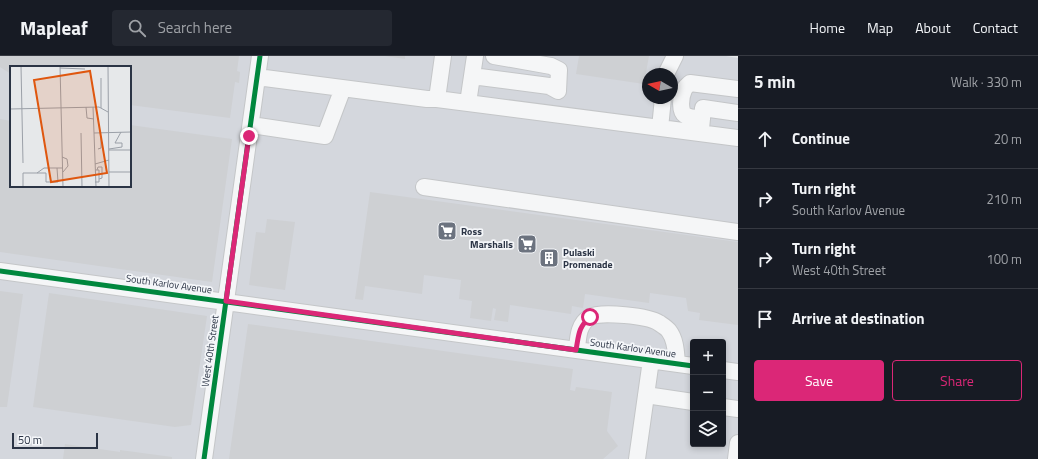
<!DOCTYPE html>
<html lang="en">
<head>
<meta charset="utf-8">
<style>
  :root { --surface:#171b24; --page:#242831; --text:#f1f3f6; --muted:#9ea1a6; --line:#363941; --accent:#db2777 }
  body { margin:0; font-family:"Titillium Web",sans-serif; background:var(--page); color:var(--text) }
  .controls { position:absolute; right:12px; bottom:12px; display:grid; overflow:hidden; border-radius:4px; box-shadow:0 2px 6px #0003 }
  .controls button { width:36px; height:36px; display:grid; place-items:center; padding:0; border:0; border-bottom:1px solid var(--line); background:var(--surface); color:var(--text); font:20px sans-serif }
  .compass { position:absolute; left:642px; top:12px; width:36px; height:36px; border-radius:50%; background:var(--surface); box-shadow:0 2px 6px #0003; rotate:279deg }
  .scale { position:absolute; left:12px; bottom:10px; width:86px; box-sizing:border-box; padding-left:4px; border:2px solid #2b3445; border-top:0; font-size:11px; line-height:14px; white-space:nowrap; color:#2b3445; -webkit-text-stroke:3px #f4f6f9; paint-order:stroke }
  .stop { position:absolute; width:12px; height:12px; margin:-9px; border:3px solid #db2777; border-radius:50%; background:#fff }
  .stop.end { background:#db2777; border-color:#fff; box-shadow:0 1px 4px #0008 }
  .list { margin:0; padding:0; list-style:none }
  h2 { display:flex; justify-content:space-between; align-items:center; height:52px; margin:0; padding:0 16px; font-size:17px }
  h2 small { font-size:13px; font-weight:400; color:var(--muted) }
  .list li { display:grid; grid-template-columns:26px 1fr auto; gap:12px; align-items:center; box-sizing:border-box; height:60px; padding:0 16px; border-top:1px solid var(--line) }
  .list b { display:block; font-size:15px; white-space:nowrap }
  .list p { margin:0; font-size:13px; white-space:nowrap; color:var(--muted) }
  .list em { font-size:13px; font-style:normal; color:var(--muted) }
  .actions { display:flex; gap:8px; padding:12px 16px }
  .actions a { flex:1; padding:9px 0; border:1px solid var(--accent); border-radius:4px; text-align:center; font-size:14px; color:var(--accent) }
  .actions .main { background:var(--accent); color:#fff }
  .icon { flex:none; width:22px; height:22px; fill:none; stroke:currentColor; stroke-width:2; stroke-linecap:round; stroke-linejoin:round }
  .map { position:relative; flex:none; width:738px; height:403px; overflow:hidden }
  header { display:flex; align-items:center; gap:24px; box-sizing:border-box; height:56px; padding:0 20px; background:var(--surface); border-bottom:1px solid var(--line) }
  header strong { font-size:19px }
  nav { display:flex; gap:22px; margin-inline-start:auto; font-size:14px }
  .search { width:280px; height:36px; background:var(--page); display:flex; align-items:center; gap:10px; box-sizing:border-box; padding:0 14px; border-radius:4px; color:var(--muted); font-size:15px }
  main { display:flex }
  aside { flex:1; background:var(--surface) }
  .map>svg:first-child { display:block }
  .built { fill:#d4d7dd; fill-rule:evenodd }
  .building { fill:#ced0d3 }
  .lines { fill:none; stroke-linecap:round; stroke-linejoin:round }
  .minor-casing { stroke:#c4c6c8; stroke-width:18 }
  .minor { stroke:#f5f6f7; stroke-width:16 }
  .cycleway-casing { stroke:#f4f6f9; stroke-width:8 }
  .cycleway { stroke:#00873e; stroke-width:5 }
  .route { stroke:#db2777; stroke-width:5 }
  .labels { text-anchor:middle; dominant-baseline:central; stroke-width:3.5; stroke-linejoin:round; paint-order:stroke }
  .poi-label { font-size:10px; font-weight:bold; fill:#2b3445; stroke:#f4f6f9; text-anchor:start }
  .street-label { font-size:10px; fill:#2b3445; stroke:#f4f6f9 }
  .inset-road { fill:none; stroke:#9ba0a8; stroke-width:1 }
  .view { fill:#df570f; fill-opacity:0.15; stroke:#df570f; stroke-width:2 }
  .inset-edge { fill:none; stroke:#2b3445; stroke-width:2 }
</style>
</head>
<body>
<header>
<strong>Mapleaf</strong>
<div class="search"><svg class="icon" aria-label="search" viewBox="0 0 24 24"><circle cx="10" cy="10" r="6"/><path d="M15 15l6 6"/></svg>Search here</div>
<nav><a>Home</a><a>Map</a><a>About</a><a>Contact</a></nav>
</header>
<main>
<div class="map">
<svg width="738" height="403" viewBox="0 0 738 403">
  <rect width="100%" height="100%" fill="#e6e8ea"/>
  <path class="built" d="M0,0h726l12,2v401h-738zM11,11h119v119h-119zM648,18h24v24h-24zM693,286h30v102h-30z"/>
  <path class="building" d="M0,0h239l-2,15 3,1 -1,11 -4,-1 -5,36 -100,-13v-38h-119v7l-11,-7z
    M385,0h20v3z
    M579,0h70l-5,28 -68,-10z
    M0,63l11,2v65h119v-61l102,14 -20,143 -212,-30z
    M370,136l368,50v83l-39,-5 1,-7 -12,-2 -2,-13 -36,-5 -1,10 -64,-9 -2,14 -11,-2 -1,8 -61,-9 -2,17 -14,-2 2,-11 -3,-1 -2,13 -21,-3 2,-17 -13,-2 2,-19 -37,-5 -2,19 -57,-8 -2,14 -8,-1z
    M267,163l28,3 -10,68 -36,-5 7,-53 9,1z
    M0,235l23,3 -16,113h-7z
    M49,237l158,23 -16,109 -16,2 -142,-20z
    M248,268l325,45 -3,21 5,1 1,-4 36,5 -5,39 11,15 -15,13h-374z
    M65,388l55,8v-2l52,7v2h-109z"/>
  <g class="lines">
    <g class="minor-casing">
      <path id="minor" d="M666,18l9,-18
        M472,20l77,10 9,5 1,-21 -8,-4 -57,-10
        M257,21l170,22h10l6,-43
        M437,43l301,39
        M468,47l7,-47
        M702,63c-5,-1 -13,-1 -17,-4 -6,-4 -4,-19 -1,-25 1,-3 4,-5 6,-7l48,6
        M251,69l74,11 18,-48
        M660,72l3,-30
        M701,73l2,-21 35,5
        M424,131l314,45
        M0,215l693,95
        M577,294c1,-12 1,-26 13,-33 11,-6 59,-1 69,6 3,2 8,5 10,8 7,9 7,22 8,32
        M723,314l15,2
        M646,339l47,7
        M723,351l15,2
        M204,403l56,-403
        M637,403l14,-99
        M736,403l2,-16"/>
    </g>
    <use href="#minor" class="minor"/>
    <g class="cycleway-casing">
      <path id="cycleway" d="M0,215l693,95
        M204,403l56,-403"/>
    </g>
    <use href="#cycleway" class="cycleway"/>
  </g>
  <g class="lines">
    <path class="route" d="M249,80l-23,165 350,49c3,-16 2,-22 14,-33"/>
  </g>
  <defs>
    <g id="supermarket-square" transform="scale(1)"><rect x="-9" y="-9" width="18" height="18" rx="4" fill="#6c737f" stroke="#f4f6f9"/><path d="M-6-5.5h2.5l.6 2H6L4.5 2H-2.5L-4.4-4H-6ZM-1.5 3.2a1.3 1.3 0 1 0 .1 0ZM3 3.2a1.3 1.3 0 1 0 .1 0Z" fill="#fff"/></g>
    <g id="building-square" transform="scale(1)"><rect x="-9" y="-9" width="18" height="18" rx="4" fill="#6c737f" stroke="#f4f6f9"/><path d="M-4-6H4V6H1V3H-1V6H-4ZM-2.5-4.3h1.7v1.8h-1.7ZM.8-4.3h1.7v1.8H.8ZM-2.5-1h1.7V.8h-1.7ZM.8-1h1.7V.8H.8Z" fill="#fff"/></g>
  </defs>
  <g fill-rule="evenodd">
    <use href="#supermarket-square" x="447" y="175"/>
    <use href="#supermarket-square" x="527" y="188"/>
    <use href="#building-square" x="549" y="202"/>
  </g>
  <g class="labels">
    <g class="poi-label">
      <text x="461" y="175">Ross</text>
      <text x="513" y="188" text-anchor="end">Marshalls</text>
      <text x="563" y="196">Pulaski<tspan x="563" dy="12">Promenade</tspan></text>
    </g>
    <g class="street-label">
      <text transform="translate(169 228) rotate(8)">South Karlov Avenue</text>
      <text transform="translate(633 292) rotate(8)">South Karlov Avenue</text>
      <text transform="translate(210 295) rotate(-82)">West 40th Street</text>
    </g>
  </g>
  <g transform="translate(10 10)">
    <rect width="121" height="121" fill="#e6e8ea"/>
    <path class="inset-road" d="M11,0l2,97M50,0l3,121M98,0l1,121M50,2l25,1M76,41l1,11 7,1M83,41l1,26 37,-1M91,42v-30M0,43l89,-2 9,5M71,67l1,54M84,67l2,54M105,77l6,-11M88,83l3,-1v-11M99,83l13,-2v-4h-7M99,84h22M52,91l5,2 1,7 -5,6M85,98l14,-4M87,104l1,-3h4v11l-3,1M99,106h22M27,107l7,-5h19M85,116h4v-12h-3M13,121v-14h23v9h12l-1,-14"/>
    <path class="view" d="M80,5l17,102 -56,9 -17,-102z"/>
    <rect width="121" height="121" class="inset-edge"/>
  </g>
</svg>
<div class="controls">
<button>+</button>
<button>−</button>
<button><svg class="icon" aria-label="layers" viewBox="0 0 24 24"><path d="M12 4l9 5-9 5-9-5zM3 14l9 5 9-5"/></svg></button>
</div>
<svg class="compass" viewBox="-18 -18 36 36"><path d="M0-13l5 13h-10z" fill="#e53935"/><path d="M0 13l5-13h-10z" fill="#9ea1a6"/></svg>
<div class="scale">50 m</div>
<div class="stop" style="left:590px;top:261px"></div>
<div class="stop end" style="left:249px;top:80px"></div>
</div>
<aside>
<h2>5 min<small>Walk · 330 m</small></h2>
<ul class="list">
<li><svg class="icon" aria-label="ahead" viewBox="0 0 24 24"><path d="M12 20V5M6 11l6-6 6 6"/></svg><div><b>Continue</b></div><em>20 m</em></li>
<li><svg class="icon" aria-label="right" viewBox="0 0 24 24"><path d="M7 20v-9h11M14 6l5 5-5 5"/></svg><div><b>Turn right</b><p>South Karlov Avenue</p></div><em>210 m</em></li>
<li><svg class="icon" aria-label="right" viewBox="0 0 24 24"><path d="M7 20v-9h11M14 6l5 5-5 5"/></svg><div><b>Turn right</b><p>West 40th Street</p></div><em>100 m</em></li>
<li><svg class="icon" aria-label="arrive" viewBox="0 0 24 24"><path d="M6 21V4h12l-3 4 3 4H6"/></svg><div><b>Arrive at destination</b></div></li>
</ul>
<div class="actions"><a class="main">Save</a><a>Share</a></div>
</aside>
</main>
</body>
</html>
